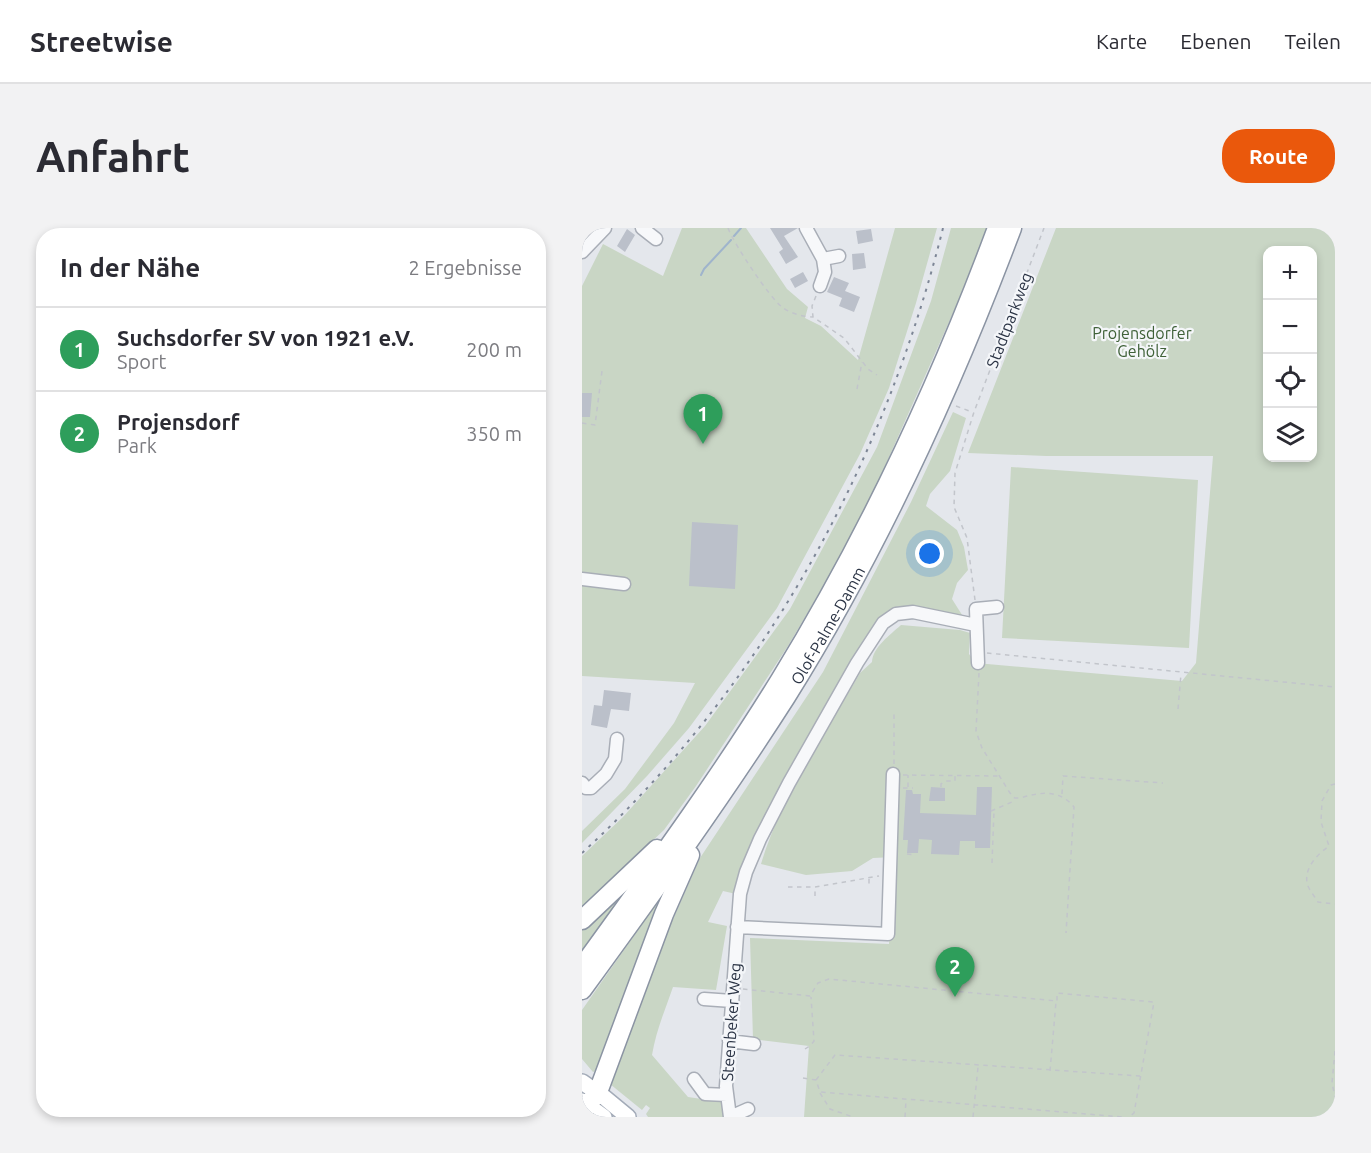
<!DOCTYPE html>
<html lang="de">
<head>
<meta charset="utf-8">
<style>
  :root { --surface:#fff; --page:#f2f2f3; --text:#2b2b33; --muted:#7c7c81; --line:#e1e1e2; --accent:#ea580c }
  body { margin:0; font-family:Ubuntu,sans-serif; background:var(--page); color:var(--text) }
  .controls { position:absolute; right:18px; top:18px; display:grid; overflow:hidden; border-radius:12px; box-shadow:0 3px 9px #0003 }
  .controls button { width:54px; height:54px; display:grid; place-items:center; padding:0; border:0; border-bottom:2px solid var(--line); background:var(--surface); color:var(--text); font:30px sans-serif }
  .you { position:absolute; left:348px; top:326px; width:21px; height:21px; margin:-15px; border:4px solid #fff; border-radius:50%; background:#1a73e8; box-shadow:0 0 0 9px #1a73e833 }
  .badge { display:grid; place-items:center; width:39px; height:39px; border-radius:50%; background:var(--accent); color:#fff; font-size:20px; font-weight:700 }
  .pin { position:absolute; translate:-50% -50px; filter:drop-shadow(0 2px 3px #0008) }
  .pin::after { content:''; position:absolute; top:32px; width:21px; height:18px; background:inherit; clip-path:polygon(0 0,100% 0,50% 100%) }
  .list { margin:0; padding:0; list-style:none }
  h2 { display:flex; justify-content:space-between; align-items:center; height:78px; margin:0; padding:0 24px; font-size:26px }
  h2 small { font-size:20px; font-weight:400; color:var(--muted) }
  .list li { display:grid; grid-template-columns:39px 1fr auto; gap:18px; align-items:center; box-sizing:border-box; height:84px; padding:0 24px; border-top:2px solid var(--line) }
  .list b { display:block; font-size:22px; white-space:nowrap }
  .list p { margin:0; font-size:20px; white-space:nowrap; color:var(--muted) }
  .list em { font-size:20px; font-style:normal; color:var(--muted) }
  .icon { flex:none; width:33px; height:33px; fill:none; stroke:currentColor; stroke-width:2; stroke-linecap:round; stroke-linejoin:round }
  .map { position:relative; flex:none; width:753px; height:889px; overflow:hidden; border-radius:24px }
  header { display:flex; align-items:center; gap:36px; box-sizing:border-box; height:84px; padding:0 30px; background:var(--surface); border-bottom:2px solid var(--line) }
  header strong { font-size:28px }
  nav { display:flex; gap:33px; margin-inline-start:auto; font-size:21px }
  .intro { display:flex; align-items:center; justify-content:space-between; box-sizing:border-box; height:144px; padding:0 36px }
  h1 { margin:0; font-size:42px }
  .button { padding:15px 27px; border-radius:24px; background:var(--accent); color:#fff; font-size:21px; font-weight:700 }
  main { display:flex; gap:36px; padding:0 36px }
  aside { flex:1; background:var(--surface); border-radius:24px; box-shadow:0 3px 9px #0003 }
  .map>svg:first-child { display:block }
  .green { fill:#c9d6c5; fill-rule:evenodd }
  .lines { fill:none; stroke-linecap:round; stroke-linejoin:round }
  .stream { stroke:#9fb4cc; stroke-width:2 }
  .building { fill:#bbc0ca }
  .minor-casing { stroke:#a9aeb7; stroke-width:15 }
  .major-casing { stroke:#a3abb8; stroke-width:18 }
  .highway-casing { stroke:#8b94a3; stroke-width:21 }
  .path { stroke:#c2c5cb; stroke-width:1.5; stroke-dasharray:4.5 4.5; stroke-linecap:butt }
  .minor { stroke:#f7f8fa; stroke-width:12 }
  .major { stroke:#fff; stroke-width:15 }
  .highway { stroke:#fff; stroke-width:18 }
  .rail { stroke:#7d8696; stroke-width:2; stroke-dasharray:3 6; stroke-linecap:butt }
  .labels { text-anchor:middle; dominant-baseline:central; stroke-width:4.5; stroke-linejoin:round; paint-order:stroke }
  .street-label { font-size:16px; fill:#2b3445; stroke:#f4f6f9 }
  .park-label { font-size:16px; fill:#3f6138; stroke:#f4f6f9 }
</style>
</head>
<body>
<header>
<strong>Streetwise</strong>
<nav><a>Karte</a><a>Ebenen</a><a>Teilen</a></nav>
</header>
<div class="intro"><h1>Anfahrt</h1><a class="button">Route</a></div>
<main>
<aside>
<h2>In der Nähe<small>2 Ergebnisse</small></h2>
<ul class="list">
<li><span class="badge" style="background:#2e9e5b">1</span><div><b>Suchsdorfer SV von 1921 e.V.</b><p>Sport</p></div><em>200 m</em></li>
<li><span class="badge" style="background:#2e9e5b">2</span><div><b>Projensdorf</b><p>Park</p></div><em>350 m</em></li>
</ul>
</aside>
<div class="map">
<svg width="753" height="889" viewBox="0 0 753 889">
  <rect width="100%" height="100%" fill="#e4e7ec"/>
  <path class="green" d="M100,0h64l41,61 21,18 -3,11 16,8 37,34 37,-132h42l-21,75 -27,85 -29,66 -83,154 -88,120 -42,48 -65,67v-12l43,-42 49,-66 21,-40 -113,-7v-390l21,-42 60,32z
    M369,0h36l-30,76 -87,196 -33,63 -49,83 -92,140 -32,44 -82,77v-51l41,-39 82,-91 85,-117 87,-162 54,-146z
    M474,0h279v889h-531l5,-71 -56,-7 -3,-101 139,6 5,-87 -21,1 -21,13 -46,4 -45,-11c19,-65 65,-132 99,-191l12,-11c1,-15 18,-27 29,-37l59,5 10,3 -1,21 7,9 206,18 14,-18 17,-207h-167l-78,-3zM686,22h44v208h-44z
    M371,184l13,6 -16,53 -20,23 -4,12 31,24 7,17 4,23 -11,13 -5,16 12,19 -78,-3 -150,279 -13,-3 -15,31 19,4 -11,64 -43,-3c-8,23 -17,44 -21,68l36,42 34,5 2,15h-76l-2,-3 4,-6 -4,-3 -4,5 -32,-26 41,-115 49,-111 123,-186 88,-170z
    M429,239l187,13 -9,168 -187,-10z
    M93,649l-75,192 -7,3 -11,-13v-49z
    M55,650l-55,74v-22z"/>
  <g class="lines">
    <path class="stream" d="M152,8l7,-8
      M119,47l3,-6 27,-29"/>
  </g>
  <path class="building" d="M188,0h28l-14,8 14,21 -12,7 -7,-12 4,-3z
    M45,1l8,6 -10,17 -8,-6z
    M289,1l2,12 -15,3 -2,-13z
    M282,25l2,15 -13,2 -1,-16z
    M221,44l5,9 -13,7 -5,-9z
    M252,49l15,6 -4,8 15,6 -6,15 -15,-6 3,-8 -15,-6z
    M0,165h10l-2,24h-8z
    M110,294l46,3 -3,64 -46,-3z
    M22,462l27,3 -2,18 -18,-2 -4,19 -16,-3 3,-20 8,1z
    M349,559l14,1v13h-16z
    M395,559h15l-2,61h-15v-7h-15l-1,14 -28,-1 1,-14 -13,-1 -1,14h-11l1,-13h-5l3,-50h6l1,4h8l-1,19 56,2z"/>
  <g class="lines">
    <g class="minor-casing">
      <path id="minor" d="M60,0l14,11
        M224,0l17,31 2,13 -5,14
        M0,24l23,-24
        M241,31l16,-3
        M0,351l42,5
        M396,435l-2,-54 21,-2
        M0,555l4,5h5l15,-14 9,-15 2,-20
        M155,699l151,7 5,-160
        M122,771l28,2
        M147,813l25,3
        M112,851l11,15 22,1
        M148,889l-4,-31 14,-192 6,-22 14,-33 29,-56 68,-120 26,-40 13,-9 17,-2 63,13
        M148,889l18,-8"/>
    </g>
    <g class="major-casing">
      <path id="major" d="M0,854l23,16 23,19
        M0,873l22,16"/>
    </g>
    <g class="highway-casing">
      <g id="highway">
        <path d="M0,692l75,-71"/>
        <path d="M0,739c68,-94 137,-188 198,-287 87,-142 159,-295 217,-452"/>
        <path id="s1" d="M0,762c70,-96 140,-193 204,-293 92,-147 165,-307 226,-469"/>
        <path d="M0,884l16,-20 66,-178 26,-59"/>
      </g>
    </g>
    <path class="path" d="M146,0c6,16 41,69 54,79 7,6 22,10 31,10
      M234,68l-4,10 1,11 31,21 24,31 9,6
      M275,161l5,-27
      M374,178l16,6
      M0,195l13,2 7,-54
      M393,372l-8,-62 -13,-31 1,-34 19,-61 70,-184
      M405,425l348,34
      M397,445l-3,58 6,17 28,45 5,5h5c21,-6 39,-9 54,9l-8,126
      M596,481l3,-35
      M312,536v-50
      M321,547l96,1
      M753,556l-4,1 -9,16 -1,21 8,24c-11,8 -27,23 -21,40 2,5 7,11 10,16l17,2
      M326,559v-12
      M359,559v-3l5,-3h9v-5
      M321,560h10
      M480,566l1,-18 100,7
      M409,583l21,-9 2,-4
      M325,626l9,1
      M410,635l2,-52
      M287,651v6
      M206,659h27l64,-11
      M233,668v-8
      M161,761l67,7 8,-13 11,-4 228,22v-8l97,9 -20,111 -5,4
      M223,821l6,-4 3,-4 -3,-44
      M753,823l-3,32 3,14
      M468,843l6,-69
      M221,850l13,2 4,12 303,25
      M234,852l19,-25 305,21
      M238,865l10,16 23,8
      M323,889l1,-17
      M391,889l5,-50"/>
    <use href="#minor" class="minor"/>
    <use href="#major" class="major"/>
    <use href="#highway" class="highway"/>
    <path class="rail" d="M0,625c181,-166 302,-388 361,-625"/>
  </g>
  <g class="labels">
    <g class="street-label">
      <text transform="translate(427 92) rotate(-69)">Stadtparkweg</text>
      <text stroke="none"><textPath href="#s1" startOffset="440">Olof-Palme-Damm</textPath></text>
      <text transform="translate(149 794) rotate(-86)">Steenbeker Weg</text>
    </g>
    <g class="park-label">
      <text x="560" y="105">Projensdorfer<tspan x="560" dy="18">Gehölz</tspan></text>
    </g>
  </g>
</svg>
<div class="controls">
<button>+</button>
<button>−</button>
<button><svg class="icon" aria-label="locate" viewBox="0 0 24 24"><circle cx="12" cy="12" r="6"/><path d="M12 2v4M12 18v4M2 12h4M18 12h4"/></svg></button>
<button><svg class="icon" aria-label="layers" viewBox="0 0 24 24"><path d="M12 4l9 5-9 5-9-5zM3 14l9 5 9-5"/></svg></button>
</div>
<div class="you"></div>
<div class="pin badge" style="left:121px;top:216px;background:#2e9e5b">1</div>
<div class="pin badge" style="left:373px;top:769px;background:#2e9e5b">2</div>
</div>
</main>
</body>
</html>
